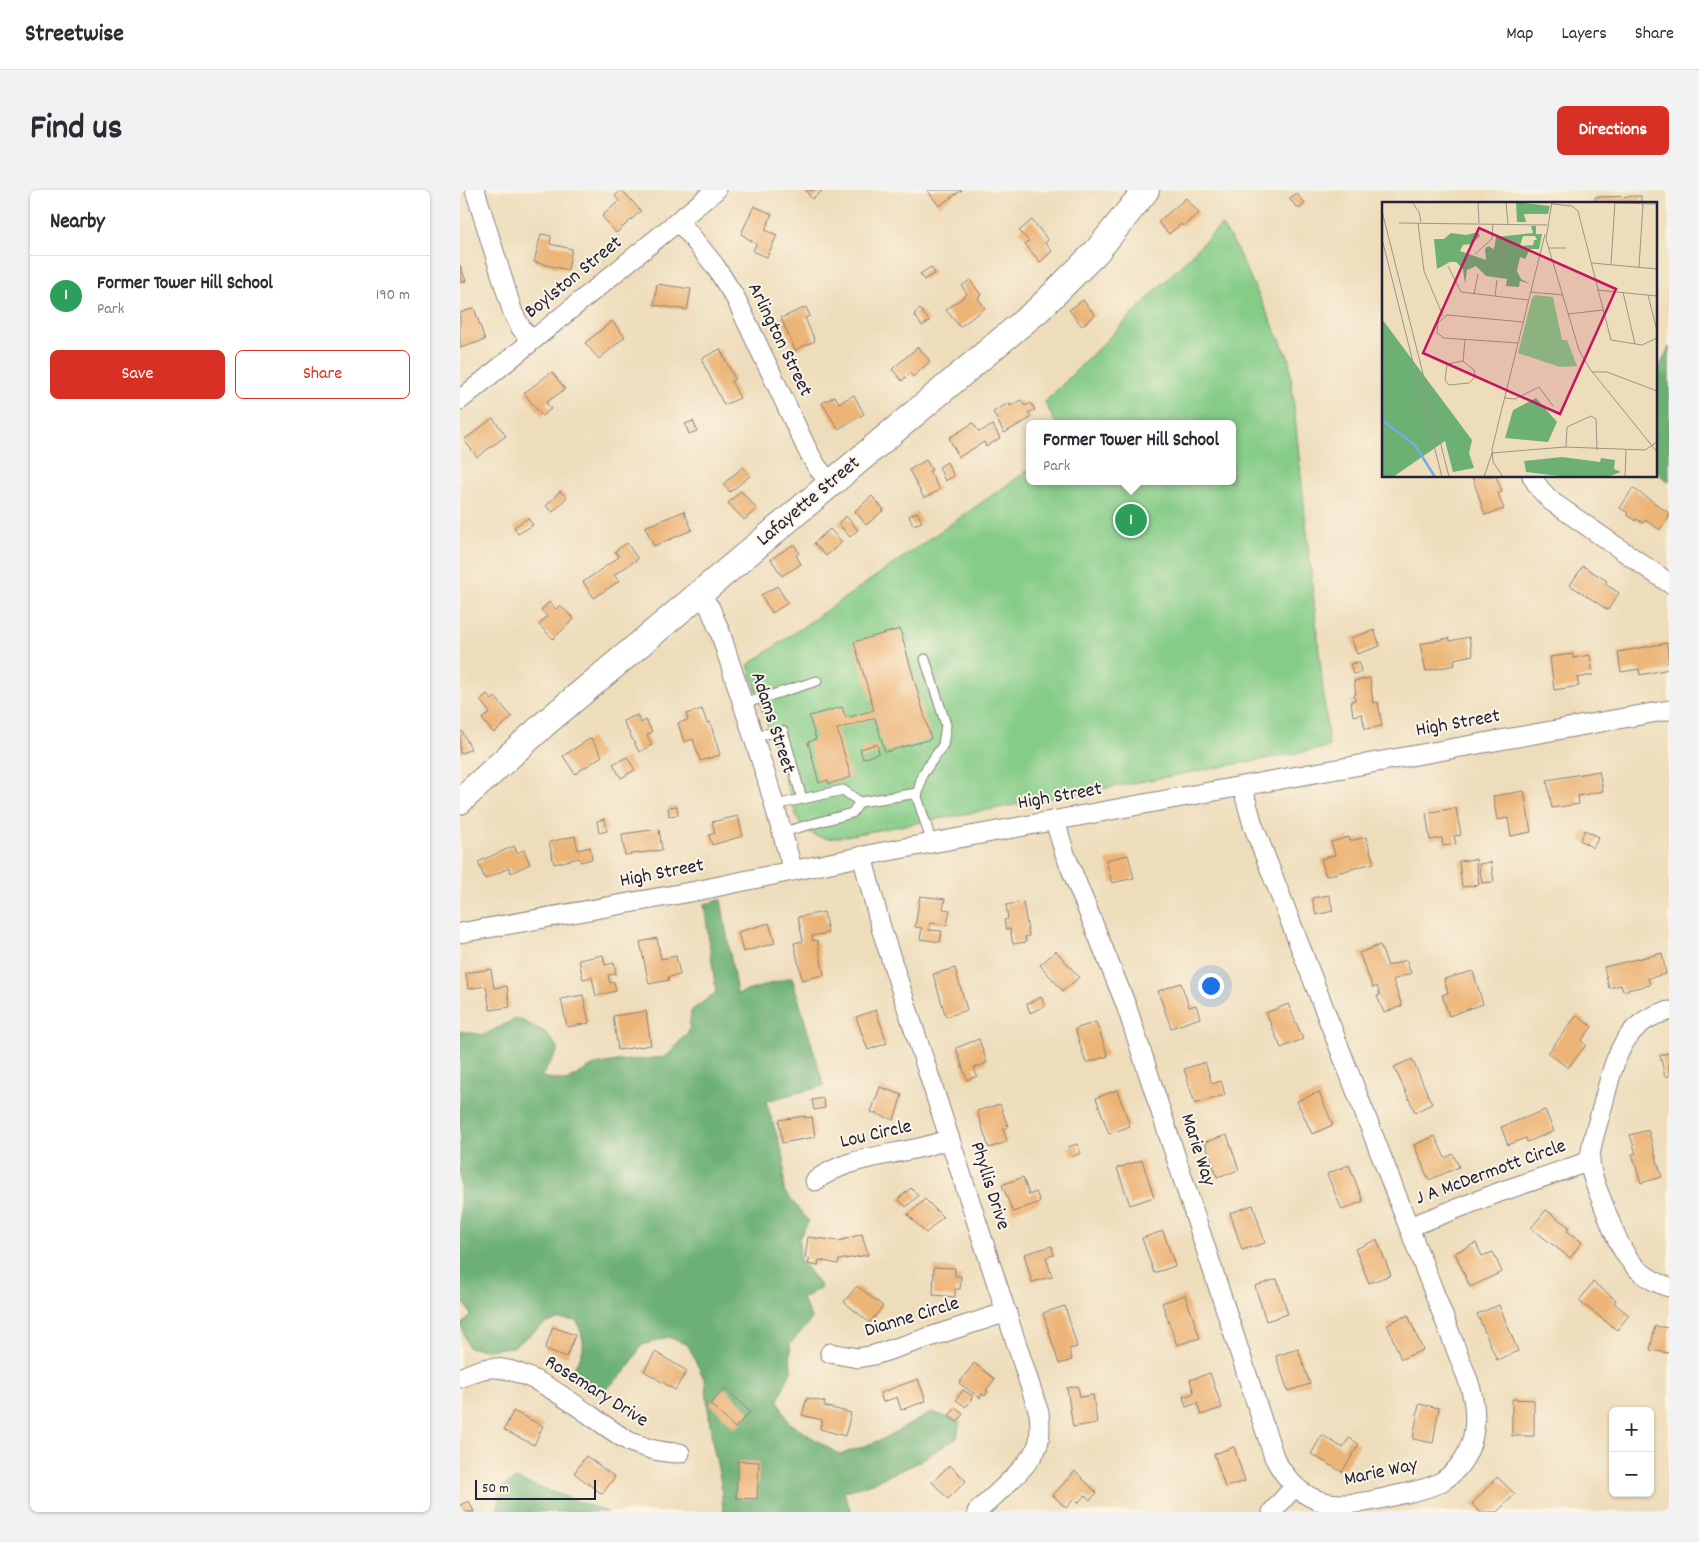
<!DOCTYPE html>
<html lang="en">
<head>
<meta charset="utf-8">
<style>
  :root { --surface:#fff; --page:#f2f2f3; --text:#2b2b33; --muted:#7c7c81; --line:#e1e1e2; --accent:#d93025 }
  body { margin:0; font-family:Dekko,sans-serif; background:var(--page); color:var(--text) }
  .controls { position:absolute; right:15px; bottom:15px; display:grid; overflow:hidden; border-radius:8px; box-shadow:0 1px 4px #0004 }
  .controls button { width:45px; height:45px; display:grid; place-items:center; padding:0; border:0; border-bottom:1px solid var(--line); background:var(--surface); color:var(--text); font:25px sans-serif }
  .scale { position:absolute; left:15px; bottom:12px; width:121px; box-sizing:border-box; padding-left:5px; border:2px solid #22223b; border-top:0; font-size:14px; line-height:18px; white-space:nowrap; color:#22223b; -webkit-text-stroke:4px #fcf5e5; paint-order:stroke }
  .you { position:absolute; left:750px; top:795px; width:18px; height:18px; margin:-12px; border:4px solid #fff; border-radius:50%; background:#1a73e8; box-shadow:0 0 0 8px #1a73e833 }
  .badge { display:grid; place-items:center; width:32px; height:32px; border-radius:50%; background:var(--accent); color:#fff; font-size:16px; font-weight:700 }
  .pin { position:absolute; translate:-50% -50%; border:2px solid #fff; box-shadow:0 1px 5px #0006 }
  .popup { position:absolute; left:566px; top:230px; width:210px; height:65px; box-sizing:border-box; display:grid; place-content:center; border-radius:8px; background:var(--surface); filter:drop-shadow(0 1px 4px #0005); font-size:16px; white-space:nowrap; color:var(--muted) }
  .popup b { font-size:19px; color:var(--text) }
  .popup::after { content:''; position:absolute; left:50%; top:100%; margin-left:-10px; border:10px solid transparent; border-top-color:var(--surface) }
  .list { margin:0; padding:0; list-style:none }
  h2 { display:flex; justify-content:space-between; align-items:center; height:65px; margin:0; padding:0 20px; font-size:21px }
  h2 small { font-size:16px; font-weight:400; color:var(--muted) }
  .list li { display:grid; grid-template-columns:32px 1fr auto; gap:15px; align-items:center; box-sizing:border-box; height:80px; padding:0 20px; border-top:1px solid var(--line) }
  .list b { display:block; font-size:19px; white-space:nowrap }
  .list p { margin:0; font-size:16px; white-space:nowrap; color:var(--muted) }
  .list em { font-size:16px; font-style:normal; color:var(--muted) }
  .actions { display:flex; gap:10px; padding:15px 20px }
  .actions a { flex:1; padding:11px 0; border:1px solid var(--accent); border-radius:8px; text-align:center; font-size:18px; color:var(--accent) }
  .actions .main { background:var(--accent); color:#fff }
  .map { position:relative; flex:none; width:1209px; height:1322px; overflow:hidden; border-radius:8px }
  header { display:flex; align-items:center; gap:30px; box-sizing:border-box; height:70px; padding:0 25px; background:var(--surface); border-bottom:1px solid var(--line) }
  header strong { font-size:24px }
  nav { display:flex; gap:28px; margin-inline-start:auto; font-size:18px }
  .intro { display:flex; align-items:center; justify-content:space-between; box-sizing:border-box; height:120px; padding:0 30px }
  h1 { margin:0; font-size:35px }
  .button { padding:12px 22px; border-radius:8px; background:var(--accent); color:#fff; font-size:18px; font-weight:700 }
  main { display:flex; gap:30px; padding:0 30px }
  aside { flex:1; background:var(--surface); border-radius:8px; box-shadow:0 1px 4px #0004 }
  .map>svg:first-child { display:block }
  .green { fill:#85cc87; stroke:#547761 }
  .forest { fill:#6cb074; stroke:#476958 }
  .building { fill:#ecb476 }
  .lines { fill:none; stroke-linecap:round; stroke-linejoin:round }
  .lane-casing { stroke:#88807b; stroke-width:11 }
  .street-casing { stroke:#88807b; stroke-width:21 }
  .secondary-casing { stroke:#88807b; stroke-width:28 }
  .lane { stroke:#fff; stroke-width:9 }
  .street { stroke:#fff; stroke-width:19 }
  .secondary { stroke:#fff; stroke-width:26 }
  .labels { text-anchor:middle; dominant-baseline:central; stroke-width:4; stroke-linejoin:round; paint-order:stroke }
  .street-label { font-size:20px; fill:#22223b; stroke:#fcf5e5 }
  .inset-river { fill:none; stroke:#71ade2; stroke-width:2.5 }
  .inset-road { fill:none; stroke:#9c9288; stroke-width:1 }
  .view { fill:#c2185b; fill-opacity:0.15; stroke:#c2185b; stroke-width:2.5 }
  .inset-edge { fill:none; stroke:#22223b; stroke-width:2.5 }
</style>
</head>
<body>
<header>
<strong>Streetwise</strong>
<nav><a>Map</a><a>Layers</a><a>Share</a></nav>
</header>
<div class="intro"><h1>Find us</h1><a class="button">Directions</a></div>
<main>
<aside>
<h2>Nearby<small></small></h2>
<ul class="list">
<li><span class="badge" style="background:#2e9e5b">1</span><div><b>Former Tower Hill School</b><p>Park</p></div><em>190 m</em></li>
</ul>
<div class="actions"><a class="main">Save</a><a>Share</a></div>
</aside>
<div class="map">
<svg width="1209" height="1322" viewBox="0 0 1209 1322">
  <rect width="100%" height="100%" fill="#fcf5e5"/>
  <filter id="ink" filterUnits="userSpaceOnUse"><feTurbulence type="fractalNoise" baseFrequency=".02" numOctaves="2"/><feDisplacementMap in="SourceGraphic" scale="10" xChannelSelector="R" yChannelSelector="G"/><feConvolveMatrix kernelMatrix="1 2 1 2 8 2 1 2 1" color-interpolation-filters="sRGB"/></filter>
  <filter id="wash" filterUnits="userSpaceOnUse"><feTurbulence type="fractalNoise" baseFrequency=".0096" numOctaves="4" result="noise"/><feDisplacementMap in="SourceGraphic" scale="20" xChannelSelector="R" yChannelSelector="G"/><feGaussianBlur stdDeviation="1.12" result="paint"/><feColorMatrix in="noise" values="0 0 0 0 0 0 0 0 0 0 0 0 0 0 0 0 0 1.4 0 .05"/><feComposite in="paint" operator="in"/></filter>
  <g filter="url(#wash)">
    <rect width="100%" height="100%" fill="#edb"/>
    <path class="green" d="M761,35l12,17 56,117 40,388 -494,91c-17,2 -31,-6 -38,-21l-49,-152 282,-196v12h202v-57h-176l-11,-22z"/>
    <path class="forest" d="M1209,157v135l-14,-11v-95z
      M261,710l16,94 55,-17 32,109 -58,15 18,57v33l25,30 -10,17 1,21 21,28 -19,12 10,20 -22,25 1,27 -13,29 11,23 51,32 43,-16 49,-27 28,10 -3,16 -44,27 -41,18 -28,9 7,20h-128l-2,-29 -9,-42 -7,-60 -17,-36 -20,-8 -26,8 -16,26 -20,18 -23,-1 -11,-17c14,-22 14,-26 5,-50l-16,-2 -15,4 -33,24 -29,3 -16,-3 -7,-22 10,-9 -5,-11 -6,-3v-271l24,4 33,-17 28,14 14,17 -18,28 25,4 28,-16 23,-4 49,-4 23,-26 2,-20 25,-19 -12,-88z
      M56,1289l92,33h-111l5,-26z"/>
    <g id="blocks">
      <path class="building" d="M162,0l19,21 -25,22 -14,-17 17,-15 -4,-5z
        M345,0h18l-11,9z
        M467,0h35l-23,16z
        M836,3l9,10 -6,6 -10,-10z
        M1181,6v8h-46v-7z
        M726,8l13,15 -16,13 -2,-2 -12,10 -11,-12z
        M294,16l18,8 -7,16 12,5 -10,22 -14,-6 3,-7 -15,-10z
        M572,30l16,20 -3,3 7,8 -12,11 -15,-18 4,-3 -10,-10z
        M81,44l10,2 -1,8 22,5 -4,21 -34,-8z
        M0,75l6,16 -6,2z
        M471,77l4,6 -11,7 -4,-6z
        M510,90l11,15 -3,3 7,10 -25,19 -14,-17 21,-16 -5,-8z
        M197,94l34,5 -4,21 -33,-5z
        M623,110l12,15 -13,11 -13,-16z
        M346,117l4,9 -5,2 10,23 -20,9 -14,-32z
        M14,118l11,32 -25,8v-35z
        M460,119l9,12 -7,5 -8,-12z
        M152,131l13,16 -26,22 -14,-16z
        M458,157l12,14 -17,16 -3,-4 -8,8 -10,-12z
        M260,159l15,30 -4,2 9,17 -16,7 -23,-46z
        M92,182l13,17 -19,14 5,6 -9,7 -18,-23z
        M394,205l10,19 -26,15 -16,-26 13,-7 4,7z
        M561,210l4,6 6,-3 4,7 -7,3 3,5 -27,15 -11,-21 16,-9 1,3z
        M33,228l13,18 -29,21 -13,-17z
        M233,231l4,10 -8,3 -4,-10z
        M513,233l6,9 14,-7 7,13 -14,9 -2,-5 -25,15 -10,-19z
        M466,270l6,10 -3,1 11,19 -16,8 -15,-28z
        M487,272l7,14 -9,5 -6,-14z
        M283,277l7,9 -20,16 -7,-8z
        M1012,286h24l6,16 -4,1 6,16 -19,6z
        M1173,298l36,25v4l-9,13 -15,-10 -2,3 -7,-4 -1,2 -8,-6 1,-2 -8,-5z
        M100,301l7,6 -14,15 -7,-6z
        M281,301l16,18 -13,11 -16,-17z
        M412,306l12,14 -18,15 -11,-14z
        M224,321l8,19 -38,16 -9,-19z
        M457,322l5,10 -9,3 -4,-9z
        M386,326l12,14 -8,7 -12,-14z
        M68,328l5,7 -15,9 -4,-7z
        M370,339l12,13 -16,14 -12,-13z
        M167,353l11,16 -24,16 5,6 -25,17 -11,-16 36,-25 -4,-6z
        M334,354l5,9 -3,2 5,9 -19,12 -11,-17z
        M1123,376l24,15 -2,3 14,9 -11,17 -38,-25z
        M317,396l11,17 -16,10 -11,-18z
        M89,412l7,7 4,-4 14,14 -21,20 -14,-14 8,-9 -6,-6z
        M440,439l31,110 -46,13 -10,-34 -38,11 14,48 -22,7 -1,-4 -9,3 -11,-41 8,-3 -7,-23 33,-9 4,11 28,-8 -20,-68z
        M914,440l6,16 -23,8 -6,-16z
        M1009,447l4,18 -19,4 1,6 -29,6 -6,-27 29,-6 1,3z
        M1207,453l2,26 -29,6 -1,-6 -18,3 -3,-20z
        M1113,464v4l17,-3 3,20 -16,3 2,8 -25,4 -4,-33z
        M899,472l2,10 -8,2 -3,-10z
        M910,488l3,25 5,-1 4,24 -17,3 -3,-15 -9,2 -2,-15 4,-1 -1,-5 2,-1 -2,-13z
        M27,504l5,6 3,-3 17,20 -18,16 -12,-14 8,-6 -10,-13z
        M242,519l5,14 3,-1 10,33 -20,6 -7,-22 -9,3 -6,-19 10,-3 -2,-6z
        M177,525l4,8 5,-3 6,12 -5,3 5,10 -13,7 -16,-31z
        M2,541l9,18 -11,5v-22z
        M131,548l11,18 -27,18 -12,-18z
        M417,554l2,9 -16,6 -3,-10z
        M167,567l8,13 -14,8 -8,-14z
        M1139,581l4,20 -25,5 1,8 -27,4 -5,-28z
        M1064,601l7,41 -20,4 -3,-18 -11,2 -4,-24z
        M217,616l1,9 -9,1 -1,-9z
        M996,618l5,27 -7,1 2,8 -13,2 -1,-8 -12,2 -4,-27z
        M278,626l5,20 -31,9 -3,-10 6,-2 -3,-11z
        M145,629l2,12 -8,2 -2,-12z
        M199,639l3,21 -37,5 -3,-21z
        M1125,640l14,7 -6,11 -13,-8z
        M115,646l3,14 12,-3 2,12 -11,3 -2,-4 -25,6 -5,-22z
        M889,647l1,4 16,-4 8,26 -48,13 -5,-17 14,-4 -4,-13z
        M54,656l3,7 7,-3 6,14 -19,9 -2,-5 -24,11 -7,-17z
        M668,665l6,23 -22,5 -6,-23z
        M1016,669l3,26 -17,2 -3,-26z
        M1031,672l3,20 -12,1 -3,-19z
        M869,705l4,16 -17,4 -4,-17z
        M460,706l25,3 -2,10 7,1 -3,15 -17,-2 -1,7 13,1 -2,11 -20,-3 2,-11 -7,-1z
        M563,712l6,34 -4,1 1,5 -13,2 -3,-15h-4l-2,-9 4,-1 -2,-14z
        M364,722l4,21 -16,3 1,5 4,-1 7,35 -22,5 -8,-37 9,-2 -5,-24z
        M309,733l6,20 -32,9 -5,-20z
        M197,748l4,21 15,-3 4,19 -12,2 1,3 -20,4 -9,-42z
        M920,755l8,21 18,-6 5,13 -18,7 9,26 -18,7 -7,-17 3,-1 -3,-9 -4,2 -14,-35z
        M596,761l23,26 -16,14 -23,-26z
        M1202,763l4,21 -18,4 2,7 -27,6 -2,-6 -12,3 -5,-21z
        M143,765l2,10 9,-2 2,11 -8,1 2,8 4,-1 2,9 -20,5 -4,-19 -9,2 -4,-19z
        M495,778l12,42 -21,7 -13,-43z
        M31,779l3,19 13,-2 3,21 -20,3 -4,-24 -18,3 -2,-16z
        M1013,781l10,33 -34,12 -7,-21 6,-2 -4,-14z
        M721,793l8,24 7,-2 4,13 -29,10 -13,-37z
        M123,805l6,28 -22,4 -6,-28z
        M581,807l4,9 -15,7 -3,-9z
        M828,814l15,35 -22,9 -15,-35z
        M416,820l11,33 -19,7 -12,-33z
        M186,821l5,34 -33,5 -5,-34z
        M1117,825l15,12 -11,14 5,4 -18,23 -20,-15z
        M636,832l12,34 -22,7 -11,-34z
        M519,849l8,24 -13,5 3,8 -10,4 -11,-32z
        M1209,863v23l-4,1 -5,-22z
        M952,869l20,45 -17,8 -21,-45z
        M745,872l7,22 9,-3 4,14 -30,9 -11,-35z
        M420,897l22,8 -8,25 -23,-8z
        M657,900l13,36 -21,8 -13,-36z
        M859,902l14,33 -21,9 -15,-33z
        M363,908l2,10 -11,2 -2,-10z
        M540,914l8,23 -5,2 4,13 -18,6 -12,-37z
        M1085,920l9,21 -27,11 -1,-4 -18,7 -7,-18z
        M345,926v2l7,-1 3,20 -33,6 -3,-23z
        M1188,940l14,47 -21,6 -9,-29 4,-1 -6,-18z
        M767,945l12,35 -22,7 -12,-35z
        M975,946l10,22 8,-4 6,13 -30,13 -15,-35z
        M617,954l4,9 -9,4 -4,-10z
        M682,970l12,37 -24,8 -13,-37z
        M889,975l14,36 -21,9 -15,-36z
        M563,987l6,18 7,-3 4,10 -27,10 -11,-27z
        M451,998l7,8 -12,11 -8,-8z
        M465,1009l18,18 -17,16 -18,-18z
        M793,1015l12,38 -23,7 -12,-37z
        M1086,1020l23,17 -2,4 15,11 -12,16 -39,-30z
        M703,1041l12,35 -21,7 -12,-35z
        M402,1044l6,21 -29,5 -1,4 -19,-4 -1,6 -10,-2 2,-5 -5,-1 3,-21 31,4z
        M917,1050l14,35 -22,8 -14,-34z
        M1016,1053l6,13 11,-4 9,20 -32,15 -15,-34z
        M592,1056l2,9 -8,2 6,20 -20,5 -8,-28z
        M474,1077l21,1v8h6l-1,13h-5v8l-22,-2z
        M817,1089l11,35 -22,7 -11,-35z
        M1133,1092l23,18 -2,3 15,12 -12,15 -38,-29z
        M397,1096l26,20 -13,17 -26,-21z
        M725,1105l15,43 -23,7 -15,-42z
        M1039,1115l19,46 -21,9 -20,-46z
        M605,1116l12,41 -8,2 3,11 -13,4 -16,-51z
        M948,1125l15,35 -22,9 -14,-35z
        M1195,1136l14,2v25l-19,-3z
        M93,1137l22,8 -8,22 -22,-8z
        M838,1159l12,35 -22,7 -12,-35z
        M195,1162l32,19 -12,19 -31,-19z
        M514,1173l21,16 -9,11 2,1 -3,5 -3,-2 -2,4 -21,-15z
        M750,1183l12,35 -21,7 -4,-12 -11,4 -3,-10 11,-4 -4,-13z
        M458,1189l8,22 -25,9 -4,-13 -14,5 -3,-9z
        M618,1196l2,11 13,-2 4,28 -24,4 -6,-39z
        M265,1198l25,24 -15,16 -25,-24z
        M503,1200l10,6 -7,11 -10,-7z
        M347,1208l18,4 -1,4 27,7 -6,23 -25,-7 2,-9 -20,-5z
        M1052,1209l22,1v36h-22z
        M959,1214l20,4 -6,35 -20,-4z
        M495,1218l8,6 -6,8 -8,-6z
        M53,1221l30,15 -9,19 -30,-15z
        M862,1245l21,13 6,-10 10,6 -17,28 -31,-18z
        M774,1257l11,34 -20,6 -11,-33z
        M126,1266l29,21 -13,17 -28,-21z
        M278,1271l21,1 -2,37 -21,-1z
        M490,1275l16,16 -18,18 -16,-17z
        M615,1281l22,22 -7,7 -5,-5 -7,8 -4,-4 -8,9 -13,-13z
        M1037,1287l18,17 -18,18h-17l-8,-8z
        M9,1311l5,11h-14v-7z"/>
    </g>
  </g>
  <g filter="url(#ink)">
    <use href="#blocks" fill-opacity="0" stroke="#88807b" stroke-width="1"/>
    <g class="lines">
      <g class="lane-casing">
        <path id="lane" d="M465,469l21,66 -3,20 -21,30 -5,22 15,46
          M283,514l74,-23
          M294,546l29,-5 19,68
          M315,615l68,-15 17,12
          M323,642l69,-19 8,-11 58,-9"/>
      </g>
      <g class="street-casing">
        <path id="street" d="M15,0l38,123 8,15 11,13
          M219,31l36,45 21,33 71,150 10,18 14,16
          M0,210l256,-210
          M1072,286l7,12 12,13 118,82
          M239,403l11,15 10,24 47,147 26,92
          M595,631l10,33 61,151 148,452c28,55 66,52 119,39 16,-4 34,-6 48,-14 36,-23 40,-65 27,-102l-215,-555 -11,-39
          M402,666l20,75 157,482c1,11 2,21 -1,32 -8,21 -44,50 -61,67
          M0,743l236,-42 187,-39 359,-66 427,-76
          M1209,821c-49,10 -56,56 -67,97 -4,15 -12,37 -12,52 0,13 7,29 12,41 14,37 24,73 67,86
          M355,991c27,-21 62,-24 94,-31 14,-2 28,-7 41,-11
          M949,1037l91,-35 90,-31
          M370,1163l28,5 16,-3 133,-43
          M0,1188c9,-4 19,-9 29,-10 44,-3 103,52 141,74 17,7 32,11 50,11
          M812,1322l22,-25"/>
      </g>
      <g class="secondary-casing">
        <path id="secondary" d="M0,611l88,-80 491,-412 58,-58 49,-61"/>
      </g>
      <use href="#lane" class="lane"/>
      <use href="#street" class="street"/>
      <use href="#secondary" class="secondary"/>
    </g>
  </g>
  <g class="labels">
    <g class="street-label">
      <text transform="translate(114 88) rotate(-39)">Boylston Street</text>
      <text transform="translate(319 150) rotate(64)">Arlington Street</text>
      <text transform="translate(349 312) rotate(-40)">Lafayette Street</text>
      <text transform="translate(312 533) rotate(72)">Adams Street</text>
      <text transform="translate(998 534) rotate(-10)">High Street</text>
      <text transform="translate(600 607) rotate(-10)">High Street</text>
      <text transform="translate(202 684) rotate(-11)">High Street</text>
      <text transform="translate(416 945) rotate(-13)">Lou Circle</text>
      <text transform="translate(737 960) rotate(72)">Marie Way</text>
      <text transform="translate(1031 983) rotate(-20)">J A McDermott Circle</text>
      <text transform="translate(529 996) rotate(72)">Phyllis Drive</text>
      <text transform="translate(452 1128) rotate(-17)">Dianne Circle</text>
      <text transform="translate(136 1202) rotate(32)">Rosemary Drive</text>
      <text transform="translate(921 1283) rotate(-12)">Marie Way</text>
    </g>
  </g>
  <g transform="translate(922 12)">
    <rect width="275" height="275" fill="#edb"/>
    <path d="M153,93l18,2 9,43h5l10,26 -17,1 -42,-14 14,-55z" fill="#85cc87"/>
    <path d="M134,0l34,4 -2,8h-24l2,8h-9zM149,24h5v8h6l-3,15h-9l-5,10 -5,-2 -3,14 4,8 9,5 -10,-3 -1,6 -13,-1 1,-7 -21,-3 -10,-10 -9,4 -2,14 -2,-15 -7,-7h-6l-13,7 -3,-30h10l7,-6 15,2 12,-3 2,4 -8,8 -9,1 -3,6 26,9 -1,-11 3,-3 6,3 2,-12 37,-4zM141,34h12l2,4h-3l-1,5 -13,1zM0,117l90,121 -3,13 5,15 -21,4 -8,-31 -52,36h-11zM154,196l21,24 -9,20 -43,-4 8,-28zM180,255l38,5 1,-4 14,2 -1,9 7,3 -14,5h-40l-41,-5 -2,-11z" fill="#6cb074" fill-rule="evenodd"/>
    <path class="inset-river" d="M0,218l33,25 20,32"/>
    <path class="inset-road" d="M30,0l7,10 2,10M96,0l1,21M124,0l2,22M170,0l-6,37 33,111 11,19 67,83M233,1l42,1M170,2l20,2 6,5 33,129 31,5 15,-7M0,9l67,266M17,21l148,2M36,21l6,48 19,45M0,37l60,238M166,46h18M93,52l17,-15 1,-15M210,61l65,6M229,62l4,-62M66,64l13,26 67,8M257,65l4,-63M215,88l60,6M148,90l33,3M241,90l12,52M92,92l4,-20M266,93l9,36M113,94l2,-16M186,112l35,-4M136,141l-74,-5 -7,-5 1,-10 9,-8 76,7M81,159l-16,3 -2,16 4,5 20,-2 6,-6 -1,-7 -11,-9 2,-21M210,170h15l50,19M122,196l11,1 24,-12 14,19M184,245l1,-20 24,-11 5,3 1,31M110,251l73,-6 80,3 12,-8M102,275l8,-24M121,275l-10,-15 -1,-13 53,-215M243,275l1,-27"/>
    <path class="view" d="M97,26l137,61 -56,125 -137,-61z"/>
    <rect width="275" height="275" class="inset-edge"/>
  </g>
</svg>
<div class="controls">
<button>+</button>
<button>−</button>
</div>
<div class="scale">50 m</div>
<div class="you"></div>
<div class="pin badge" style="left:671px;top:330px;background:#2e9e5b">1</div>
<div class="popup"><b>Former Tower Hill School</b>Park</div>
</div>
</main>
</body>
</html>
